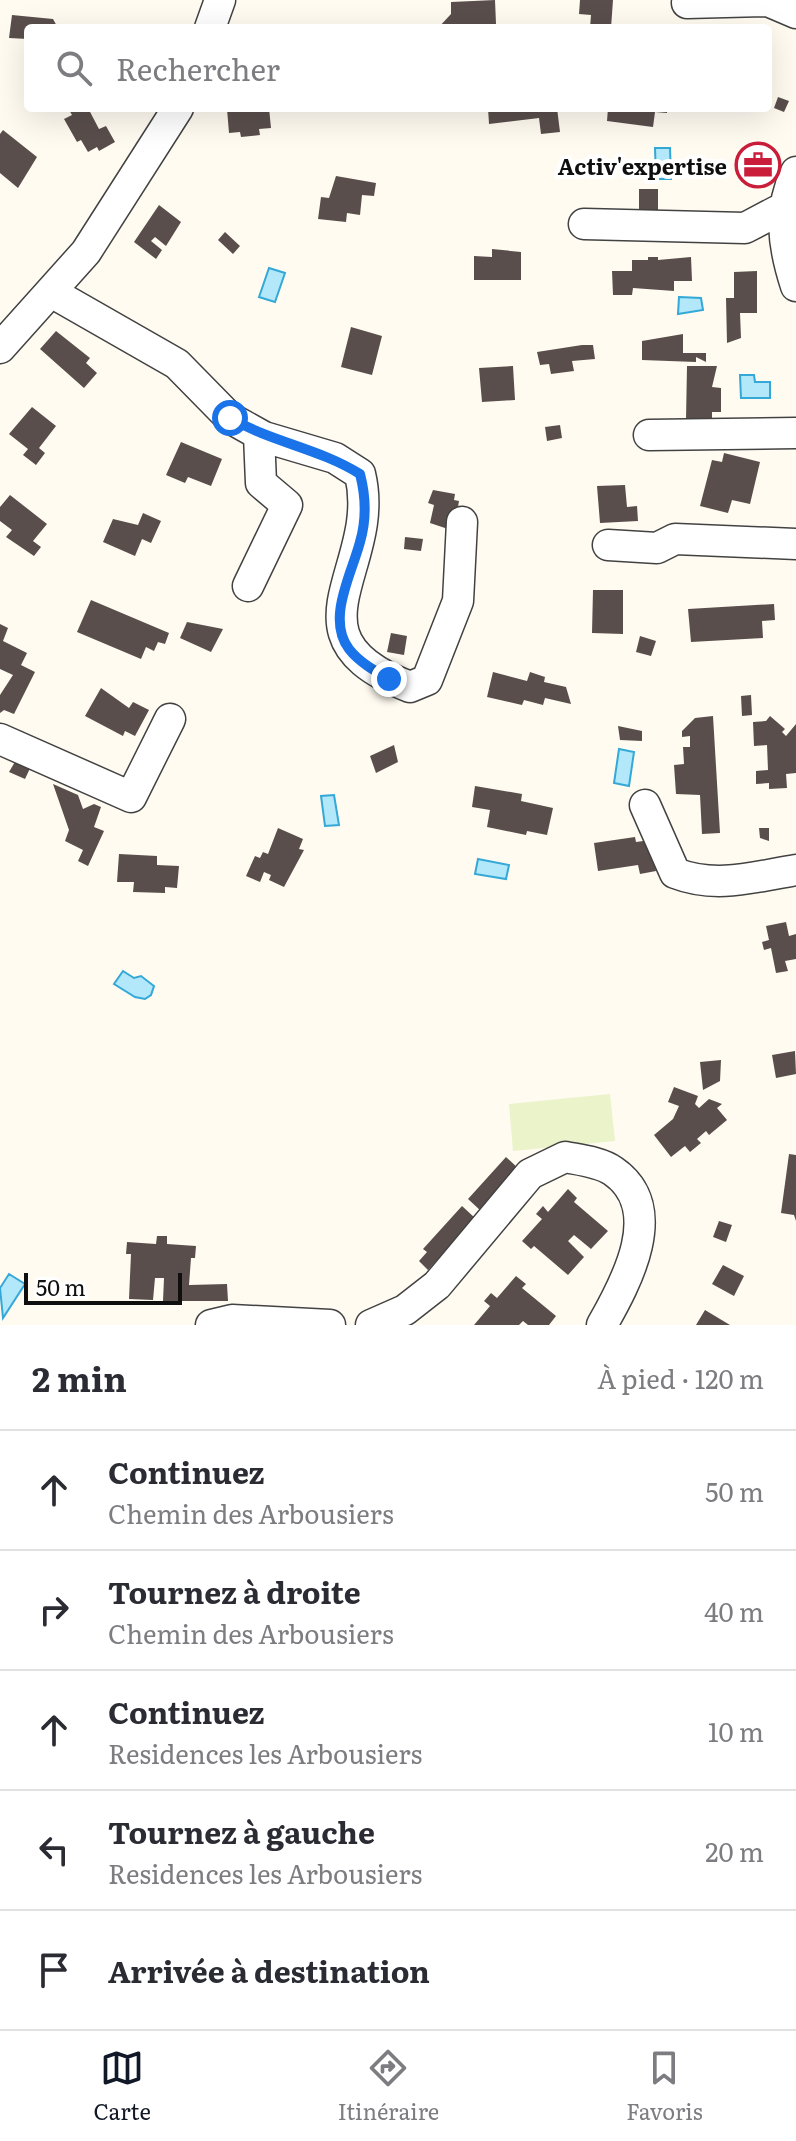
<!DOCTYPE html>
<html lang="fr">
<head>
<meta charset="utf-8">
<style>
  :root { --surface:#fff; --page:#f2f2f3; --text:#2b2b33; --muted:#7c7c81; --line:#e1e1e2; --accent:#111827 }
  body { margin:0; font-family:Literata,serif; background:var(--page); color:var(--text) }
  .scale { position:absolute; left:24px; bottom:20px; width:158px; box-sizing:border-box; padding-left:8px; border:4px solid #0f0f0f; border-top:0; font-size:22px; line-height:28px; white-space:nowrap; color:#0f0f0f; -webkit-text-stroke:6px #fff; paint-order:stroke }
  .stop { position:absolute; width:24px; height:24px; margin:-18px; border:6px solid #1a73e8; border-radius:50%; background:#fff }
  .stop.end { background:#1a73e8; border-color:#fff; box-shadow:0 2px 8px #0008 }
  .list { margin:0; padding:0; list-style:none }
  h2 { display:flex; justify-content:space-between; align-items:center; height:104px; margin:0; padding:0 32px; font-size:34px }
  h2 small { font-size:26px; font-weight:400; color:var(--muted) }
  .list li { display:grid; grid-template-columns:52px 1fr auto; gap:24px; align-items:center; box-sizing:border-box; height:120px; padding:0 32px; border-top:2px solid var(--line) }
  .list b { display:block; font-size:30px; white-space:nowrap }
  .list p { margin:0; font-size:26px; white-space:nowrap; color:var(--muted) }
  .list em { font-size:26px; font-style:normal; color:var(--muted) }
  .icon { flex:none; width:44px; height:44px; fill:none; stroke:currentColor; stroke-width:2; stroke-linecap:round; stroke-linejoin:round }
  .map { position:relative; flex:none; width:796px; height:1325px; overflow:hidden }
  .search { position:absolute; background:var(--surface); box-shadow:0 8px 32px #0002; left:24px; right:24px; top:24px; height:88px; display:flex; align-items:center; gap:20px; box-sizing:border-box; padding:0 28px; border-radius:8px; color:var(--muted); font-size:30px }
  .sheet { height:704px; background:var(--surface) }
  nav { display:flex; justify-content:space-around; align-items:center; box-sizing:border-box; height:112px; border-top:2px solid var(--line); background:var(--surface); font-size:22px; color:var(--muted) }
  nav a { display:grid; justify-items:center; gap:4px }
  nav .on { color:var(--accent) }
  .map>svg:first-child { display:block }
  .pitch { fill:#eaf3ca }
  .water { fill:#b2e8fa; stroke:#34a8d6; stroke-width:2 }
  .building { fill:#594e4b }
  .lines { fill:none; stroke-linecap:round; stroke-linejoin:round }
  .minor-casing { stroke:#424242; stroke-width:33 }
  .minor { stroke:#fff; stroke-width:30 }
  .route { stroke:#1a73e8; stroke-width:10 }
  .labels { text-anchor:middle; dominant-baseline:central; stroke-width:8; stroke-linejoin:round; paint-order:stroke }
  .poi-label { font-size:22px; font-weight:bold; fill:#0f0f0f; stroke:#fff; text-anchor:end }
</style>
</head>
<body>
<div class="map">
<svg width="796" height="1325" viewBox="0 0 796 1325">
  <rect width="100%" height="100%" fill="#fffbf1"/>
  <path class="pitch" d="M610,1094l5,47 -102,10 -4,-47z"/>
  <path class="water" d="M655,148h15l1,31h-15z
    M269,268l16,5 -10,29 -16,-5z
    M679,297l22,1 2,12 -25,4z
    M740,375h14l1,7h15v16h-29z
    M619,749l15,3 -5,34 -15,-3z
    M334,795l5,30 -14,1 -4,-30z
    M478,859l31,6 -3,14 -31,-5z
    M123,971l11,7 7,-2 13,10 -3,9 -6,4 -10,-2 -21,-13z
    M9,1274l16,10 -22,34 -3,-30z"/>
  <path class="building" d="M495,0l1,24 -58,4 13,-14v-12z
    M580,0h33l-2,28h-21l1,-13 -12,-1z
    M12,15l41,4 5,9h-30v11l-19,-1z
    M778,97l11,4 -5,11 -10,-4z
    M68,108h20l11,21 7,-3 9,16 -16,9 -2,-4 -9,5 -7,-12 -4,2 -13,-23 8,-4z
    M269,108l2,20 -12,1 1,6 -19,2 -1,-5 -11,1 -2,-24z
    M488,108h69l3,24 -19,2 -2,-16 -50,6z
    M608,108h59v5l-12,-1 -2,15 -46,-6z
    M3,130l34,27 -19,31 -18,-15v-39z
    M336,176l40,7 -2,13 -12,-1 -2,20 -13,-2 -1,9 -28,-3 3,-22 8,1z
    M639,189h19v26h-19z
    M159,205l22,17 -15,24 -11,-9 -4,4 11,9 -6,9 -22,-17z
    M225,232l15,14 -7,8 -15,-14z
    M492,249l29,3v28h-47v-24l18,1z
    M648,257h10v3l33,-3 1,24h-18v10l-41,-3 -1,7h-19l-1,-24h20v-11h16z
    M757,271v42h-17l1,25 -14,5 -1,-45h8v-26z
    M351,327l31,9 -10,39 -31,-8z
    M56,331l34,27 -4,5 11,10 -13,15 -44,-39z
    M683,334v19h23v9l-10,-5v5l-54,-2v-19z
    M582,345h11l2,14 -23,2 2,10 -23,3 -2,-10 -9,1 -3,-13z
    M513,366l2,34 -33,2 -3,-34z
    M687,366h30l-5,21 9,1v24h-9v8h-26z
    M32,407l24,19 -17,22 6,5 -9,12 -13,-10 5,-6 -19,-15z
    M560,425l2,13 -15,3 -2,-14z
    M181,442l41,17 -11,27 -23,-9 -3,6 -19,-8z
    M724,453l36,9 -10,42 -18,-4 -4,13 -28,-7 12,-46 10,2z
    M625,485l2,22 10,-1 1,15 -38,2 -3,-37z
    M433,490l22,4 -1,6 5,1 -5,30 -24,-8 4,-18 -6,-2z
    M10,495l37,29 -14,17 8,6 -7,9 -28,-19 6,-7 -12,-9v-14z
    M143,513l18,8 -10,22 -9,-4 -7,17 -32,-14 10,-23 25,6z
    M405,537l18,2 -2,12 -17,-2z
    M593,590h30v44l-31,-1z
    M91,600l78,33 -4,11 -7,-2 -4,9 -8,-4 -5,12 -64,-27z
    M774,604l1,16 -13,1 1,17 -72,4 -3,-33z
    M187,622l36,7 -12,23 -31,-14z
    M0,624l8,4 -5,13 24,12 -6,12 14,7 -21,42 -10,-4 -4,3v-18l13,-20 -13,-6z
    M391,633l16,3 -3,19 -17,-3z
    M640,636l16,5 -5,15 -15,-4z
    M493,672l34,9 3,-9 15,5 -1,5 22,5 5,17 -26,-6 -2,7 -19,-5 -2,5 -35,-8z
    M101,688l28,20 4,-6 16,8 -14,26 -10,-5 -2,5 -38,-20z
    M751,695l1,20 -10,1 -1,-20z
    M713,716l7,117 -18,1 -2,-39 -24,-1 -2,-29 10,-1 -1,-17h7v-11l-8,1v-6l13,-13z
    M770,716l15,13 -3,3 4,4 10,-12v49l-10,1 1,14 -18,1v-6l-13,1v-13l12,-1 -1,-25 -13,1 -1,-24 13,-1z
    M618,726l24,5v10l-22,-1z
    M394,745l4,17 -22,11 -6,-17z
    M19,755l14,7 -8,17 -16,-7z
    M53,784l25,11 5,14 11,-5 7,3 -7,20 10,4 -16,35 -10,-5 5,-11 -18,-9 4,-11z
    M475,786l47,8 -1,7 32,7 -6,27 -20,-4 -1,4 -39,-8 3,-17 -18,-3z
    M278,828l25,11 -4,10 5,1 -20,37 -15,-7 2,-5 -7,-3 -4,10 -14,-6 9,-20 5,2 3,-6 5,2z
    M759,828h10v13l-9,-3z
    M635,837l1,5 15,-2 5,31 -16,3 -2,-9 -40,6 -4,-28z
    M119,854l38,2v9l22,1 -2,22 -12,-1v6l-32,-1 1,-10h-17z
    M786,922l3,14 7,-2v25l-11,2 3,10 -12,2 -5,-25 -7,2 -2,-8 7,-2 -3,-14z
    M795,1051l1,23 -20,4 -4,-23z
    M721,1060l-1,21 -17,9 -3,-28z
    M674,1087l24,9 -3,8 4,4 10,-9 13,5 -5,4 10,12 -18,15 -3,-4 -9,8 4,4 -11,9 -5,-6 -14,11 -17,-22 19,-16 6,-13 -11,-4z
    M789,1154l7,1v66l-2,-6 -13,-2z
    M506,1157l13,12 -38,42 -13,-12z
    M568,1189l9,9 -3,4 34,29 -17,18 -17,-14 -6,6 16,16 -16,18 -34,-29 -3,3 -9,-8 20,-22 -6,-5 7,-8 5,6z
    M462,1206l13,12 -47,52 -9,-9 8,-9 -4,-3z
    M719,1221l13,4 -6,17 -13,-5z
    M157,1236h10v8l29,2 -1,12h-4l-2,27 38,-1 1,17h-65l1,-23h-9l-2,22 -24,-1 2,-45h-5l1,-12 29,2z
    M723,1265l21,11 -10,20 -22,-12z
    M516,1276l10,8 -4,4 34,28 -7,9h-21l-5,-4 -4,4h-45l16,-19 -6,-5 7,-8 6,5z
    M705,1310l25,15h-34z"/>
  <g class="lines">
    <g class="minor-casing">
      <path id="minor" d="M687,3l81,-2 28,12
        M210,28l10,-28
        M796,172c-18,39 -13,74 0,114
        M584,224l161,4 38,-20
        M51,292l126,72 53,54 34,19 71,21 25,16c23,94 -83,162 50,213l17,-7 31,-79 4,-79
        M0,348l86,-96 92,-144
        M649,435l147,-2
        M608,545l49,3 18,-9 121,5
        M248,586l39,-81 -26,-22 -2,-48
        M0,739l131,58 39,-78
        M645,805l30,68c41,16 79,4 121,-3
        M211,1325l21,-5 98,5
        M371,1325l34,-15 32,-25 93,-111 35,-17c15,3 35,5 48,14 54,37 13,112 -11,154"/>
    </g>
    <use href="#minor" class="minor"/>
  </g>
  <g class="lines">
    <path class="route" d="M230,418c44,25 88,30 130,56 6,23 7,44 0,68 -8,31 -34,77 -11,107 10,13 26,22 40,30"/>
  </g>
  <defs>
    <g id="office-ring" transform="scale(2.3)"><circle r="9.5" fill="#fff" stroke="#c91d3a" stroke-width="1.5"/><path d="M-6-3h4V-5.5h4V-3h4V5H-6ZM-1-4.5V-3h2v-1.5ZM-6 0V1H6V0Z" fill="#c91d3a"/></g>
  </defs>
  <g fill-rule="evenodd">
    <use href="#office-ring" x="758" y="165"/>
  </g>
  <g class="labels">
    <g class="poi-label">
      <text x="727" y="165">Activ'expertise</text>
    </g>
  </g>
</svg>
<div class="scale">50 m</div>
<div class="stop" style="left:230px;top:418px"></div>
<div class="stop end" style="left:389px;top:679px"></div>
<div class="search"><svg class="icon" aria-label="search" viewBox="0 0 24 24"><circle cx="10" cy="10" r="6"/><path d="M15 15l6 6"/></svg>Rechercher</div>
</div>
<section class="sheet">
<h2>2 min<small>À pied · 120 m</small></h2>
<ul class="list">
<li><svg class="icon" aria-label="ahead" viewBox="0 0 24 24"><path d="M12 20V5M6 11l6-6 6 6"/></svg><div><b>Continuez</b><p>Chemin des Arbousiers</p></div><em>50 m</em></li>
<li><svg class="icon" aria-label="right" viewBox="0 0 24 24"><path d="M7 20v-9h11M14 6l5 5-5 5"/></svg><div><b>Tournez à droite</b><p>Chemin des Arbousiers</p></div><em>40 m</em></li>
<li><svg class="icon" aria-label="ahead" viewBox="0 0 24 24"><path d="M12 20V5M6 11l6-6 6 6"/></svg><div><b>Continuez</b><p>Residences les Arbousiers</p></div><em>10 m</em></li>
<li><svg class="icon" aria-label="left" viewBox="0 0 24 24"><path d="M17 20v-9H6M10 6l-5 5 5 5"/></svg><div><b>Tournez à gauche</b><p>Residences les Arbousiers</p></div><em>20 m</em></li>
<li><svg class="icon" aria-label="arrive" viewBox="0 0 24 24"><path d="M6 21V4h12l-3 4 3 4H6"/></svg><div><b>Arrivée à destination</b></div></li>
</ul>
</section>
<nav>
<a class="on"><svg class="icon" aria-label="map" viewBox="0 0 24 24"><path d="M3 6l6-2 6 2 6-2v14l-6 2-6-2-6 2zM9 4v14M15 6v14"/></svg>Carte</a>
<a><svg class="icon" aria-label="directions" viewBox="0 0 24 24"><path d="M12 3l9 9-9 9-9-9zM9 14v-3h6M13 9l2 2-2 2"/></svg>Itinéraire</a>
<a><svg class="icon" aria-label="saved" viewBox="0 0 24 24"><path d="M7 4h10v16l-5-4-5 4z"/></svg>Favoris</a>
</nav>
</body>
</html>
